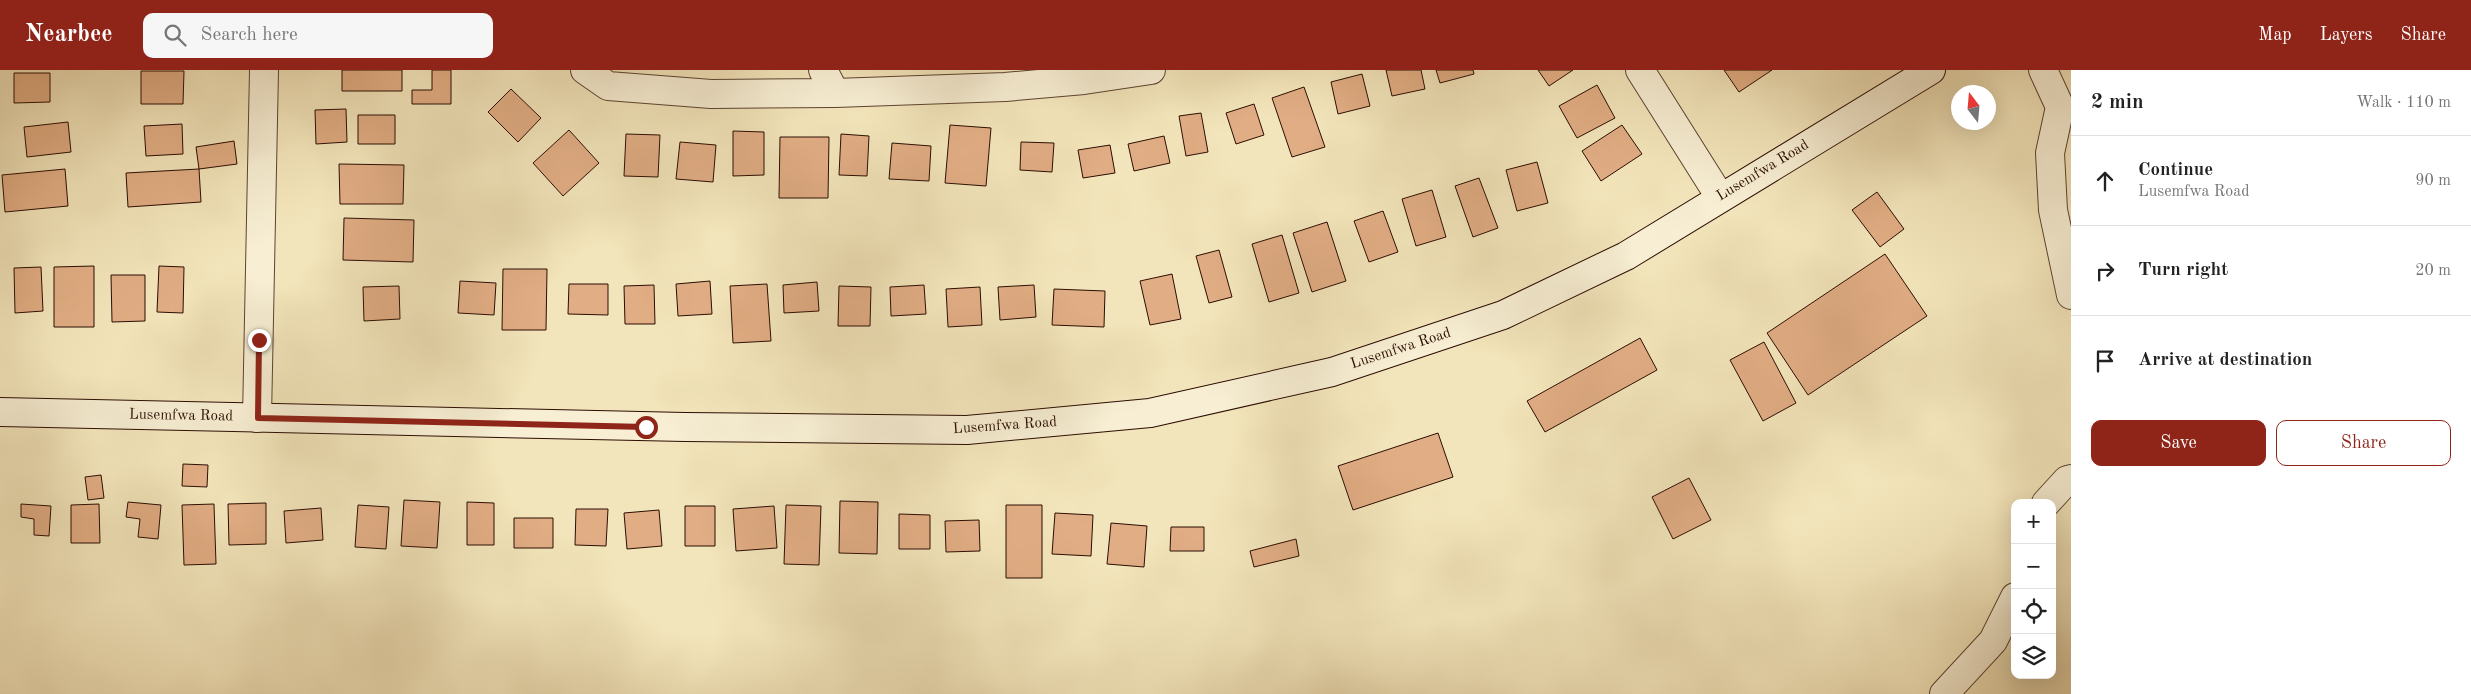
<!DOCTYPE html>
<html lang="en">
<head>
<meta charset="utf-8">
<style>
  :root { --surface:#fff; --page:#f6f6f6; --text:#222; --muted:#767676; --line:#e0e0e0; --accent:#8f2418 }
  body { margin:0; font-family:"Old Standard TT",serif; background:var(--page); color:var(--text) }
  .controls { position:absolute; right:15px; bottom:15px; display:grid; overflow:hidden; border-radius:10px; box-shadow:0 5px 20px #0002 }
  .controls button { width:45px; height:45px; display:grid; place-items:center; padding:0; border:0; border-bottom:1px solid var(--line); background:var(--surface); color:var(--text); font:25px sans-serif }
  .compass { position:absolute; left:1951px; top:15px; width:45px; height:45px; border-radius:50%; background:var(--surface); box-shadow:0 5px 20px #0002; rotate:344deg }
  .stop { position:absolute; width:15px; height:15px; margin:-11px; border:4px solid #8f2418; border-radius:50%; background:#fff }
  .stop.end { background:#8f2418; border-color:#fff; box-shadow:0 1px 5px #0008 }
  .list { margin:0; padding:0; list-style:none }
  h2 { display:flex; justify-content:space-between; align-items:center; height:65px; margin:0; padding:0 20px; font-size:21px }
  h2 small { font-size:16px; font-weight:400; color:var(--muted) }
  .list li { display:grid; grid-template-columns:32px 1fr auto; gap:15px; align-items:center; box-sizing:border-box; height:90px; padding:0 20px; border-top:1px solid var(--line) }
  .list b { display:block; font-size:19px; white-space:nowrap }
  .list p { margin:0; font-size:16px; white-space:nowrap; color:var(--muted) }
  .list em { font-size:16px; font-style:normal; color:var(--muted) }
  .actions { display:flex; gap:10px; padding:15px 20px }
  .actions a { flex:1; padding:11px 0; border:1px solid var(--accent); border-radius:10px; text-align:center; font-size:18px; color:var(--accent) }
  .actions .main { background:var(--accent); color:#fff }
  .icon { flex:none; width:28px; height:28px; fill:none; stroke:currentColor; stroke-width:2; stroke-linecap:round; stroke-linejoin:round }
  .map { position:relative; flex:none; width:2071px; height:624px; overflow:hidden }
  header { display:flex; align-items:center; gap:30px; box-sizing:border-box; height:70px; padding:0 25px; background:var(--accent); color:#fff }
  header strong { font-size:24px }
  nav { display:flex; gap:28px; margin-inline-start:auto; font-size:18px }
  .search { width:350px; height:45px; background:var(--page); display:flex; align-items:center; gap:12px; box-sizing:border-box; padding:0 18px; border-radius:10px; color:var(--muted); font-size:19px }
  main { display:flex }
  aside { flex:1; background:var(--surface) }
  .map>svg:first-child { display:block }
  .building { fill:#e1ad84; stroke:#2b0d02 }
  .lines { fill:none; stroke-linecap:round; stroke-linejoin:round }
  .street-casing { stroke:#5d4330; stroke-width:30 }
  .secondary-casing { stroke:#2b0d02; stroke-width:30 }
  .street { stroke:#f7eed3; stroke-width:28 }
  .secondary { stroke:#f7eed3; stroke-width:28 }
  .route { stroke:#8f2418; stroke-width:6 }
  .labels { text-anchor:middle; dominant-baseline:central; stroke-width:4.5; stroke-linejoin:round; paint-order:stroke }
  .street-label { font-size:15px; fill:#2b0d02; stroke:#f7eed3 }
</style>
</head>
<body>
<header>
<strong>Nearbee</strong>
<div class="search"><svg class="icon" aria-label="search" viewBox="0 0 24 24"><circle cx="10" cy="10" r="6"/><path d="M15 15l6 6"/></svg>Search here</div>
<nav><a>Map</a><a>Layers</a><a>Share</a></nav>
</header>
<main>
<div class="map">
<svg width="2071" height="624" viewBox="0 0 2071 624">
  <rect width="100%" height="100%" fill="#f3e5bb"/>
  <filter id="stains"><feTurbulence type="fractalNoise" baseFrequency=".004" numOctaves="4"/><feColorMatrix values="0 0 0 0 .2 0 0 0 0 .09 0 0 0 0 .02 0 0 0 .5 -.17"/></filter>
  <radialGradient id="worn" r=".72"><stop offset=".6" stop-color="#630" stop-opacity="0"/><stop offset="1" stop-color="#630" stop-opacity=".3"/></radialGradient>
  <path class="building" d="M342,0h60v21h-60z
    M432,0h19v34h-39v-14h20z
    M1386,0h35l4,19 -33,7z
    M1436,0h37l1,4 -34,9z
    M1538,0h35l-24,16z
    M1724,0h48l-33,22z
    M141,1h43l-1,33h-42z
    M14,3h36v29l-36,1z
    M1362,4l8,32 -32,8 -7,-32z
    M1597,15l18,33 -38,20 -18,-32z
    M1304,17l21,60 -33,10 -20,-59z
    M511,19l30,29 -23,24 -30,-30z
    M1254,34l10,31 -28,9 -10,-31z
    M346,39l1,33 -31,2 -1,-34z
    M1201,43l7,39 -22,4 -7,-40z
    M358,45h37v29h-37z
    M68,52l3,30 -44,5 -3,-30z
    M182,54l1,30 -37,2 -2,-30z
    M950,55l41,3 -5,58 -41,-3z
    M1622,55l20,29 -41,27 -19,-30z
    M569,60l30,33 -36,33 -30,-33z
    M733,61l31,1v43l-31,1z
    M626,64l34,1 -2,42 -34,-1z
    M841,64l28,2 -2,40 -28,-1z
    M1164,66l6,27 -36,8 -6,-27z
    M780,67h49l-1,61h-49z
    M234,71l3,23 -38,5 -3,-22z
    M680,72l36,3 -3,37 -37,-3z
    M1021,72l33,1 -2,29 -32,-2z
    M892,73l39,3 -2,35 -40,-2z
    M1110,75l5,28 -32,5 -5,-28z
    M1537,92l11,41 -31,8 -11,-41z
    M339,94l65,1 -1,39h-63z
    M65,99l3,37 -63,6 -3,-37z
    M199,99l2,33 -73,5 -2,-34z
    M1479,108l19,50 -25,9 -18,-51z
    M1432,120l14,47 -30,9 -14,-47z
    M1877,122l27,37 -24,18 -28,-37z
    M1383,141l15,41 -29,10 -15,-41z
    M344,148l70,2 -1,42 -70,-2z
    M1327,152l19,59 -34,11 -19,-59z
    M1282,165l17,58 -30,9 -17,-58z
    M1219,180l13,47 -23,6 -13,-47z
    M1885,184l42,62 -119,79 -41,-62z
    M94,196v61h-40v-60z
    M159,196l25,1 -1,46 -26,-1z
    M41,197l2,44 -28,2 -1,-45z
    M503,199h44l-1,61h-44z
    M1172,204l9,45 -31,6 -10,-44z
    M111,205h34v46l-33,1z
    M460,211l36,2 -2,32 -36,-2z
    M710,211l2,33 -34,2 -2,-32z
    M817,212l2,29 -35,2 -1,-28z
    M569,214h39v31l-40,-1z
    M767,214l4,57 -38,2 -3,-57z
    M654,215l1,39h-30l-1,-38z
    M924,215l2,29 -35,2 -1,-29z
    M1034,215l2,32 -36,3 -2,-33z
    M399,216l1,33 -36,2 -1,-34z
    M839,216l32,1 -1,39h-32z
    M980,217l2,38 -34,2 -2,-38z
    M1054,219l51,2 -1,36 -52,-2z
    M1640,268l17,32 -112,62 -18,-31z
    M1764,272l32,61 -33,18 -33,-61z
    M1438,363l15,44 -100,33 -15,-44z
    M183,394l25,1 -1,22 -25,-1z
    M101,405l3,23 -16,2 -3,-23z
    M1689,408l22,42 -38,19 -21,-42z
    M404,430l36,2 -3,46 -36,-2z
    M840,431l38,1 -1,52 -38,-1z
    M128,432l33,3 -3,34 -20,-2 2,-18 -14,-2z
    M467,432l27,1v42h-27z
    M266,433v41l-37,1 -1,-41z
    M21,434l30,2 -2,30 -15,-1v-16l-13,-2z
    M99,434l1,39h-29v-38z
    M214,434l2,60 -32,1 -2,-60z
    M358,435l31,2 -3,42 -31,-2z
    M786,435l35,1 -2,59 -35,-1z
    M1006,435h36v73h-36z
    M685,436h30v40h-30z
    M774,436l3,42 -41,3 -3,-42z
    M321,438l2,32 -37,3 -2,-32z
    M576,439h32l-2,37 -31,-1z
    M659,440l3,36 -35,3 -3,-36z
    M1055,443l38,2 -2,41 -39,-2z
    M899,444l31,1v34h-31z
    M514,448h39v30h-39z
    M979,450l1,31 -34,1 -1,-31z
    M1111,453l36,3 -3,41 -37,-3z
    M1171,457h33v24h-34z
    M1296,469l3,17 -45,11 -4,-16z"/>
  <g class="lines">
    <g class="street-casing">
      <path id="street" d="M585,0l23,16 103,8 124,-1 170,-6 79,-7 67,-10
        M823,0l12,23
        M1640,0l80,127
        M2043,0l17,37 -10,46 3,57 18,85
        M257,348l7,-348
        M2046,433l21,-23 4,-1
        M1944,624l49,-53 22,-44"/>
    </g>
    <g class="secondary-casing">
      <path id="secondary" d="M0,342l685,15 282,3 183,-17 182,-41 171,-57 123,-59 305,-186"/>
    </g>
    <use href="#street" class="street"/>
    <use href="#secondary" class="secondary"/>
  </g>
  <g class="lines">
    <path class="route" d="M259,270l-1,78 388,9"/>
  </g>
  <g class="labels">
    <g class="street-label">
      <text transform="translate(1763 101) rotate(-31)">Lusemfwa Road</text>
      <text transform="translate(1401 279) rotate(-18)">Lusemfwa Road</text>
      <text transform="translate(181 346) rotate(1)">Lusemfwa Road</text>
      <text transform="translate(1005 356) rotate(-4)">Lusemfwa Road</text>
    </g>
  </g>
  <rect width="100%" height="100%" filter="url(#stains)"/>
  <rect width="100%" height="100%" fill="url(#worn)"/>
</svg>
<div class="controls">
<button>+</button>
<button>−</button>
<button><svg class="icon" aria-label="locate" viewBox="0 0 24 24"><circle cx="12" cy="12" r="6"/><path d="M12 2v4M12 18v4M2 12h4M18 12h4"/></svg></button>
<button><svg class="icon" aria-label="layers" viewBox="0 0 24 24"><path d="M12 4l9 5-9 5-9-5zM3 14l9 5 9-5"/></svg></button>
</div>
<svg class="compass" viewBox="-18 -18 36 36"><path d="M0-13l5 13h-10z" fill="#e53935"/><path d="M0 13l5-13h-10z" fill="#767676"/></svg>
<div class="stop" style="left:646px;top:357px"></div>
<div class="stop end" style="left:259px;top:270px"></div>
</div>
<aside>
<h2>2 min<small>Walk · 110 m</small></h2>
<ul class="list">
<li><svg class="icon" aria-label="ahead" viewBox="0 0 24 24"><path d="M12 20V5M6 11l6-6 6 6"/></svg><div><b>Continue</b><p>Lusemfwa Road</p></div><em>90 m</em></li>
<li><svg class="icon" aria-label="right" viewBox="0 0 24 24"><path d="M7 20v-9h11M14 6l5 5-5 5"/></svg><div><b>Turn right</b></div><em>20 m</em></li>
<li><svg class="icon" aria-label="arrive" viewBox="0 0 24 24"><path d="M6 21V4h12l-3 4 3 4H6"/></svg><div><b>Arrive at destination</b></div></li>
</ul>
<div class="actions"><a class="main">Save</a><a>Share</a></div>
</aside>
</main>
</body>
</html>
